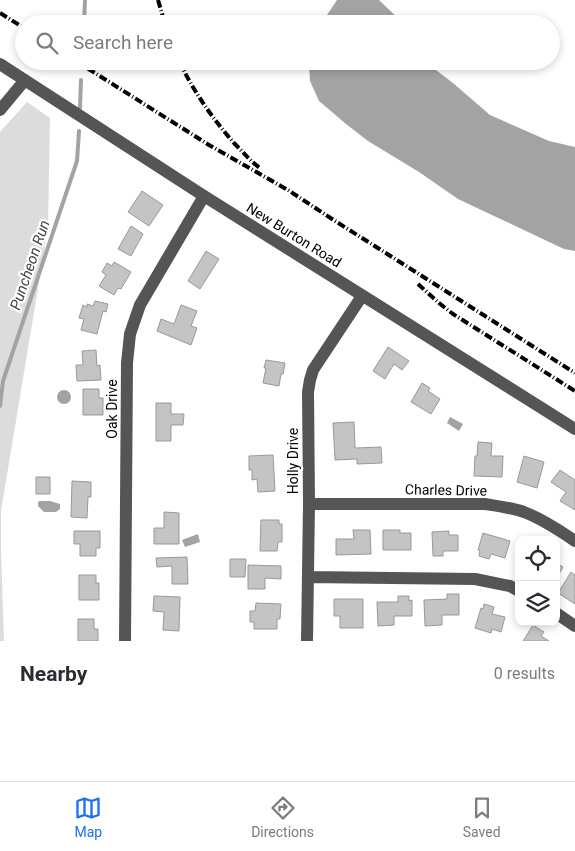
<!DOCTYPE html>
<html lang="en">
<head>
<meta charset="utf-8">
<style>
  :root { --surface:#fff; --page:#f7f7f7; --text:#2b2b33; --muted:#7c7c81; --line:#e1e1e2; --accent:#1a73e8 }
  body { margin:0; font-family:Roboto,sans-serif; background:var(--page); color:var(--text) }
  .controls { position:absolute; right:15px; bottom:15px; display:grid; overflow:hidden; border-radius:10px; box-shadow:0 2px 8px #0003 }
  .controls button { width:45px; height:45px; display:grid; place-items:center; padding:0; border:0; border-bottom:1px solid var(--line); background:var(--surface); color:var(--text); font:25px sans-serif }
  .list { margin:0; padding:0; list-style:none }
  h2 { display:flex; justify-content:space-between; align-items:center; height:65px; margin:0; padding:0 20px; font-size:21px }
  h2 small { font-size:16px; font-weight:400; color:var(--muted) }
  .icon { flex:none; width:28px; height:28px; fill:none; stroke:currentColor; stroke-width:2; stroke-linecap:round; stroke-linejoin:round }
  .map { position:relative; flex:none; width:575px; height:641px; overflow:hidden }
  .search { position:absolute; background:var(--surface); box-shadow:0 2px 8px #0003; left:15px; right:15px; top:15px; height:55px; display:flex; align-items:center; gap:12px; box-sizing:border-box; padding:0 18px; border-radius:28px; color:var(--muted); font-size:19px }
  .sheet { height:140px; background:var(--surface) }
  nav { display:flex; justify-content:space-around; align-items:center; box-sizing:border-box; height:70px; border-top:1px solid var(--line); background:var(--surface); font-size:14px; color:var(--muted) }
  nav a { display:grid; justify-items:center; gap:2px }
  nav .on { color:var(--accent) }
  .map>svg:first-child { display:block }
  .green { fill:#dcdcdc }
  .water { fill:#a3a3a3 }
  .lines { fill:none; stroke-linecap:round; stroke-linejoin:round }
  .stream { stroke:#a3a3a3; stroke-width:4 }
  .building { fill:#c4c4c4; stroke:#999 }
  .minor { stroke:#555; stroke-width:12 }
  .rail { stroke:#000; stroke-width:4; stroke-dasharray:8 2.5 1 2.5; stroke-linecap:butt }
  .labels { text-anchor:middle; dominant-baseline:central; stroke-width:4.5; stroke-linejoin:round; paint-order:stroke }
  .street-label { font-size:14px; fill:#000; stroke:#fff }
  .water-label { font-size:15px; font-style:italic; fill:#444; stroke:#fff }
</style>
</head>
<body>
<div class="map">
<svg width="575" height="641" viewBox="0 0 575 641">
  <rect width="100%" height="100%" fill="#fff"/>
  <path class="green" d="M27,102l23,16 -2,110 -47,283v40l3,90h-4v-509z"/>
  <path class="water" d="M337,0h42l25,24h-83z
    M314,61h113l1,3 25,19 37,32 59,26 26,6v104l-11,-2 -106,-50 -39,-27 -51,-31 -22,-17 -27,-23 -9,-20 -1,-17z
    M57 397a7 7 0 1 1 14 0a7 7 0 1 1-14 0Z
    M450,417l13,7 -4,7 -12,-8z
    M39,501h11l10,3v5l-4,3h-12l-6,-6v-3z
    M198,534l2,8 -15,5 -3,-7z"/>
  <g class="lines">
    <path class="stream" d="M84,24l1,-24
      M82,63v-2
      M80,108l1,-28
      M0,406l3,-25 74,-220 2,-30"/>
  </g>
  <path class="building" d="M142,191l21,14 -14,21 -21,-14z
    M131,226l12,8 -12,22 -13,-7z
    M206,251l13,8 -19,30 -12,-8z
    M114,262l17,10 -10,17 -3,-1 -4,7 -15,-9 7,-11 -4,-3 5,-9 5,3z
    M95,301l13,3 -2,8 -3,-1 -6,23 -16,-4 3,-11 -5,-1 4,-13 4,2v-3l6,2z
    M181,305l16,6 -6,15 6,2 -6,17 -34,-14 4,-12 13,5z
    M388,347l21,14 -7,9 -8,-6 -9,15 -12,-8z
    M96,350l1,16 3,-1 1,15 -24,1 -1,-16h7l-1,-14z
    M266,360l19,3 -2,11h-2l-2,12 -16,-3 3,-15h-2z
    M422,383l8,5 -2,3 12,8 -9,15 -20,-12z
    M83,389h16v9h4v17h-20z
    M156,403h15v11h13l-1,11h-12v16h-15z
    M354,422l1,26 26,-1 1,16 -25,1v-5l-22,1 -2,-37z
    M478,442l14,1 -1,13h12l-1,21 -28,-1 1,-20h2z
    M273,455l2,36 -17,1 -1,-13 -5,1v-10h-3v-14z
    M524,456l20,6 -7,26 -20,-6z
    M560,470l15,10v30l-15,-9 6,-9 -15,-10z
    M36,477h14v17h-14z
    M72,481l19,1v15h-3l-1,21 -16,-1z
    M164,512l15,1v31h-25v-16h10z
    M261,520h18v4h3v18h-4l-1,9h-17z
    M353,530h17l1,24 -35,1v-16h18z
    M383,530h17v3h11v17h-28z
    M74,531h26v17h-4v8h-16v-12h-6z
    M449,531v4h9v16h-15v5h-10l-1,-24z
    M483,533l27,8 -5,17 -14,-4 -2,5 -10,-3 1,-5 -2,-1z
    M187,557l1,27h-16v-18l-15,1 -1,-9z
    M230,559h16l-1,18h-15z
    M556,563l7,4 -7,12z
    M248,565l33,1v13l-16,-1v11h-17z
    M571,572l4,3v29l-17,-11z
    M79,575h17v8h3v17h-20z
    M447,594h12v21h-17v10l-17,1 -1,-26 23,-1z
    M154,596l26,1 -1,34 -16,-1 1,-18 -11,-1z
    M398,596h11v5l3,-1v16h-18v9l-16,1 -1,-24h21z
    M334,599h29v29h-23v-12h-6z
    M256,603l25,1 -1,15h-3v10h-23v-7h-4v-11h5z
    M484,604l10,3 -2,7 13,3 -4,15 -9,-3 -1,4 -16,-5 6,-20 2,1z
    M78,619h16v10h4v12h-20z
    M533,625l11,7 -3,4 8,5h-26z"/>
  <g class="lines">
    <path class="minor" d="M0,64l204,132 371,233
      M0,110l25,-30
      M309,504h176c13,2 27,4 39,8 18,7 35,18 51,29
      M308,577l167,2 35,7 9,5
      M556,613l19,13
      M125,641l2,-278 3,-29 10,-29 64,-109
      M307,641l2,-137 -1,-112 2,-12 3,-10 49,-74"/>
    <path class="rail" d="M158,0l7,24
      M0,13l24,15
      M76,61l133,84 79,45 44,29 243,154
      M179,61c15,31 33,57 55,82 9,9 16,18 26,25
      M418,284l21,19 14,11 122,77"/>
  </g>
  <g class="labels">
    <g class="street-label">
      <text transform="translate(294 235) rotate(32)">New Burton Road</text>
      <text transform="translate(112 409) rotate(-90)">Oak Drive</text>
      <text transform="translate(293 461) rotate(-90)">Holly Drive</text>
      <text transform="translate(446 490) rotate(1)">Charles Drive</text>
    </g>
    <g class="water-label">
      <text transform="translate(30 265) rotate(-71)">Puncheon Run</text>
    </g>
  </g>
</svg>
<div class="controls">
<button><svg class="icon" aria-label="locate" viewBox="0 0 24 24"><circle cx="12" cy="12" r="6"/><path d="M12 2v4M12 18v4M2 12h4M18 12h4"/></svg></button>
<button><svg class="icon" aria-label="layers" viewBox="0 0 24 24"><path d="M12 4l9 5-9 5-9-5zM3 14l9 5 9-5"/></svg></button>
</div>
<div class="search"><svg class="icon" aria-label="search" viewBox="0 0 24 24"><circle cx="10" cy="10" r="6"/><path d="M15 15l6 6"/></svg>Search here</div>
</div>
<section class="sheet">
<h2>Nearby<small>0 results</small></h2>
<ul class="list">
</ul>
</section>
<nav>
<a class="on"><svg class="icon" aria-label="map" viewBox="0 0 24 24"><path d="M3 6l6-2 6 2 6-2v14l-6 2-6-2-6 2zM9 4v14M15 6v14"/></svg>Map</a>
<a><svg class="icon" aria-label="directions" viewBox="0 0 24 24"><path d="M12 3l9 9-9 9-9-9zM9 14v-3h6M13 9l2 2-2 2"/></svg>Directions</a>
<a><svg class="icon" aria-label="saved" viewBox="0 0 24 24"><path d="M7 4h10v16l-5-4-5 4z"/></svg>Saved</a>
</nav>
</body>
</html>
